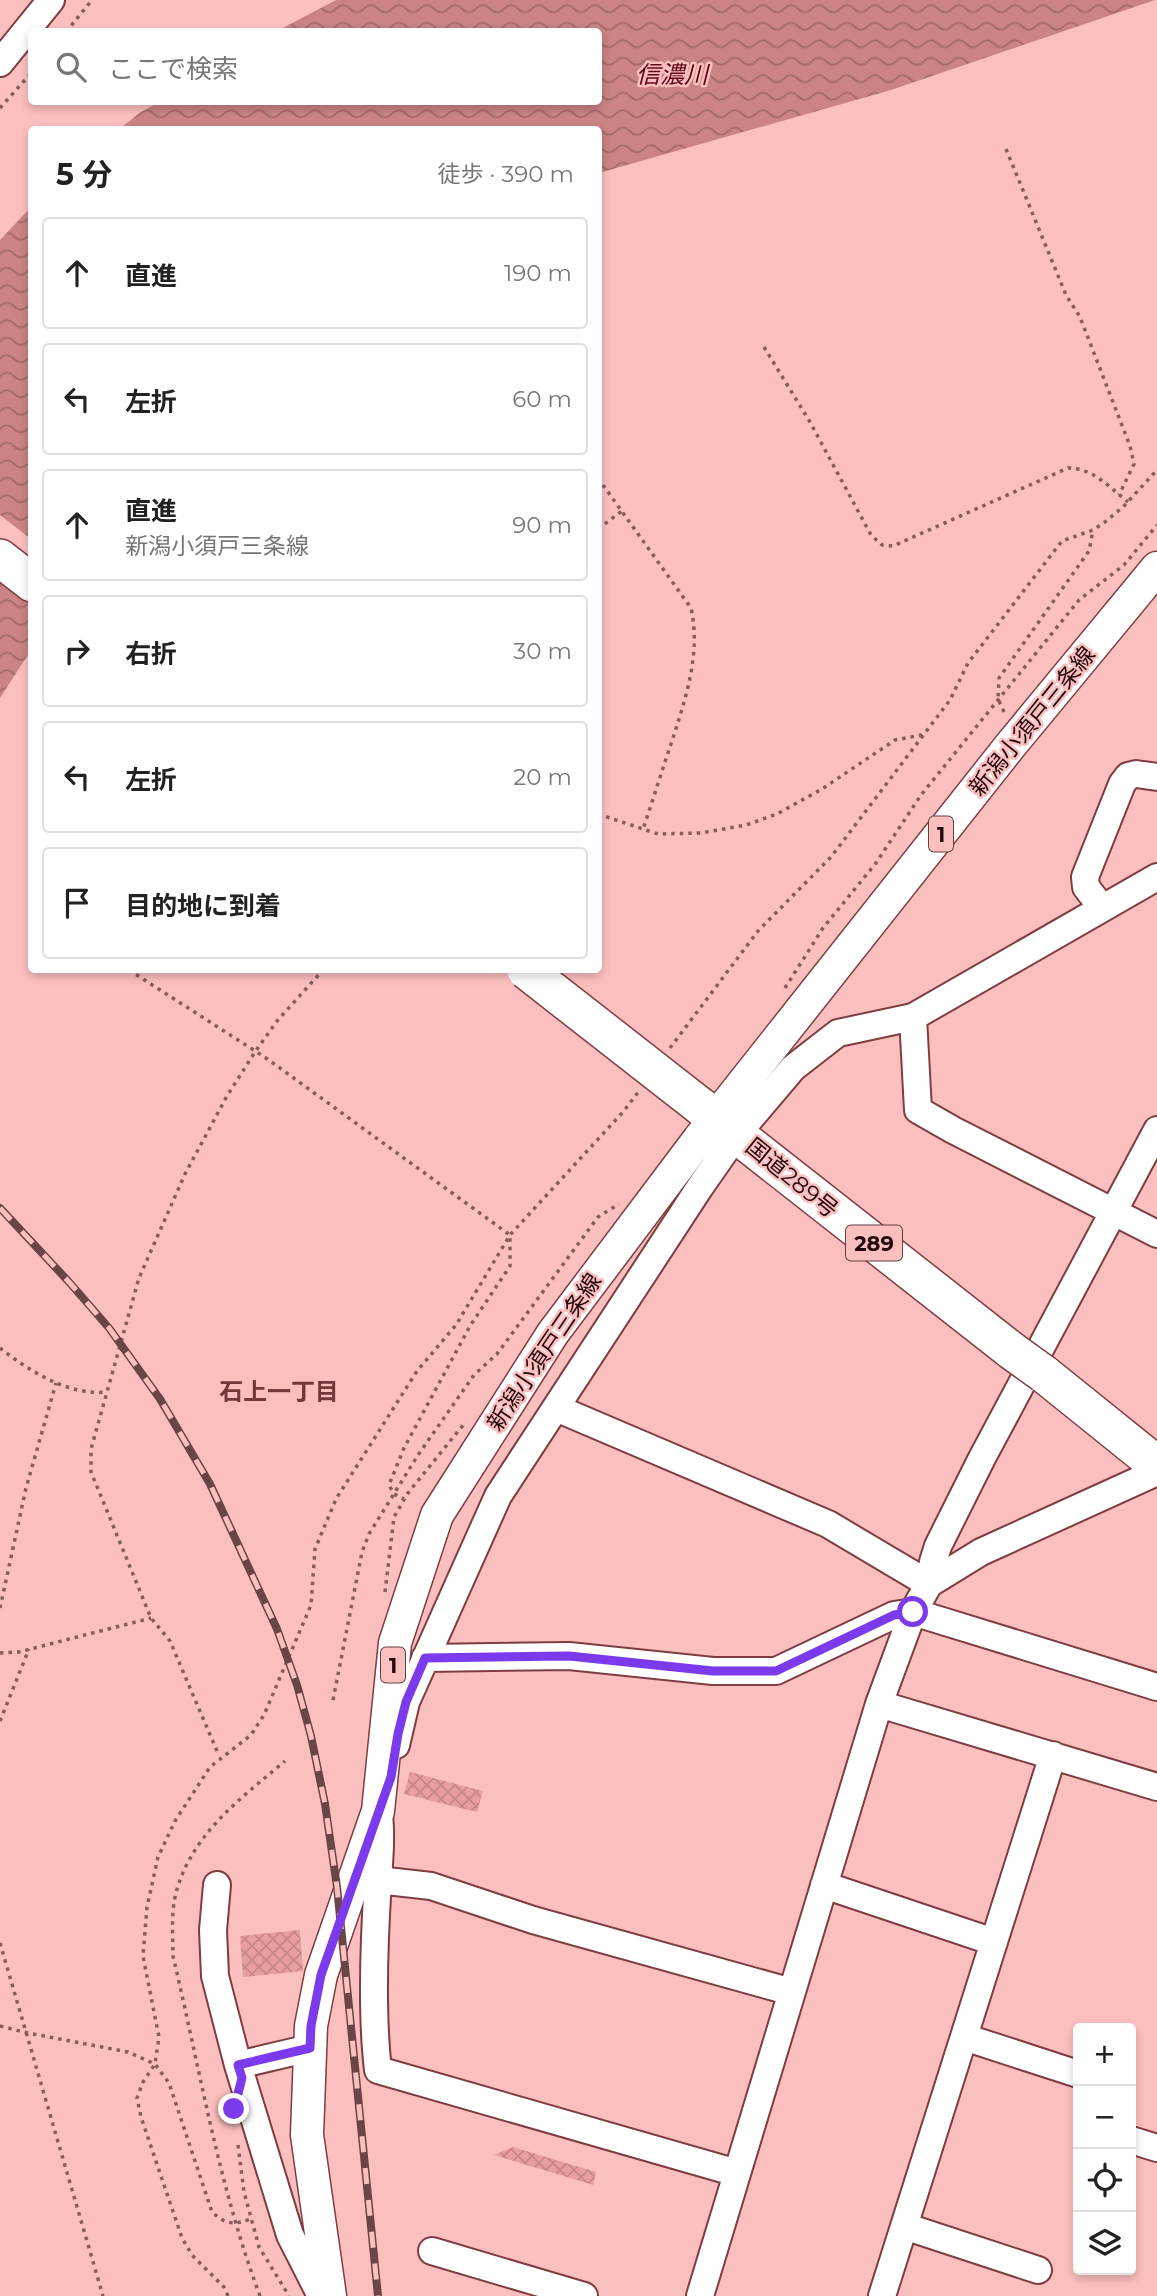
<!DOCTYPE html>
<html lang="ja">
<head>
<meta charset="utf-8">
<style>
  :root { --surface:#fff; --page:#f6f6f6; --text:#222; --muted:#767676; --line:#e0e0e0 }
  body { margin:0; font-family:Montserrat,"Noto Sans JP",sans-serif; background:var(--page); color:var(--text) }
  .controls { position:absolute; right:21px; bottom:21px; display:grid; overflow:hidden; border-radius:7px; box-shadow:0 4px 10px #0003 }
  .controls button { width:63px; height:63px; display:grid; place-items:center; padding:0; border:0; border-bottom:2px solid var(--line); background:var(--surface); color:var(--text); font:35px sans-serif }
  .stop { position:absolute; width:21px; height:21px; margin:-16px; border:5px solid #7c3aed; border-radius:50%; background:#fff }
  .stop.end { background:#7c3aed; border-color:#fff; box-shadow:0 2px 7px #0008 }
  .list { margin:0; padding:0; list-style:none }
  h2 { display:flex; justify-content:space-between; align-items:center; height:91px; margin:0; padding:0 28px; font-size:30px }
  h2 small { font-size:23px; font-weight:400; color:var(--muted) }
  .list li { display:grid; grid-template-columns:46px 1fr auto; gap:21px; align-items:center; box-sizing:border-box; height:112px; margin:0 14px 14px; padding:0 14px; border:2px solid var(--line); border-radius:7px }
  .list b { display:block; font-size:26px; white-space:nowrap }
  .list p { margin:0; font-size:23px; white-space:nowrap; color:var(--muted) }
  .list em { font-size:23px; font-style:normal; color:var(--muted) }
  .icon { flex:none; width:38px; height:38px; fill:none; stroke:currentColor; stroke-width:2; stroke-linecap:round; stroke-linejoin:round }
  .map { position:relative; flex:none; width:1157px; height:2296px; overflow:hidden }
  .search { position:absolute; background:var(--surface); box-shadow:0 4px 10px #0003; left:28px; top:28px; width:574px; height:77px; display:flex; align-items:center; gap:18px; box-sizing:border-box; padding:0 24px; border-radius:7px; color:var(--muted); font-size:26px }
  .panel { position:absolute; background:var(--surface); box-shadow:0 4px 10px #0003; left:28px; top:126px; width:574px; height:847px; border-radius:7px }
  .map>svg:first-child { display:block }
  .water { fill:url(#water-waves) }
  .pier { fill:#fcbfc0 }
  .building { fill:url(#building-cross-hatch) }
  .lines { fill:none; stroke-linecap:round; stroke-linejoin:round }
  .minor-casing { stroke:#7d3d41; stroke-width:30 }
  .major-casing { stroke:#7d3d41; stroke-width:35 }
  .highway-casing { stroke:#7d3d41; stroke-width:40 }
  .path { stroke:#865c5d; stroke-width:3.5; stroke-dasharray:3.5 5; stroke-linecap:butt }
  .minor { stroke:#fff; stroke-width:26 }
  .major { stroke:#fff; stroke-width:32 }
  .highway { stroke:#fff; stroke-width:37 }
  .rail-casing { stroke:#6a4546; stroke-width:8 }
  .rail { stroke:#fcbfc0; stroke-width:5; stroke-dasharray:16; stroke-linecap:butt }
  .highway-bridge-casing { stroke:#7d3d41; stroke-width:40; stroke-linecap:butt }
  .highway-bridge { stroke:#fff; stroke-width:37 }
  .route { stroke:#7c3aed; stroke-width:9 }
  .labels { text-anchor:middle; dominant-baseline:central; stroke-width:5; stroke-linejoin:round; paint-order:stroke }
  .shield { fill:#fcbfc0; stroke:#633f41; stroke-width:2 }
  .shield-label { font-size:21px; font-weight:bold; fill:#22080a }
  .street-label { font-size:23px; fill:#22080a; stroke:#fcbfc0 }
  .water-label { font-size:24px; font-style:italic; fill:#61071a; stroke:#fcbfc0 }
  .neighbourhood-label { font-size:24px; font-weight:bold; fill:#76373c; stroke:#fcbfc0 }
</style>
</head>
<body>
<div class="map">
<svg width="1157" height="2296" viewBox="0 0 1157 2296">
  <defs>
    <pattern id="water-waves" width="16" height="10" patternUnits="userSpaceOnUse" patternTransform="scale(1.75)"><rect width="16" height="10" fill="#cb8385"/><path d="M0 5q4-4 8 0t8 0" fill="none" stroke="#a4696b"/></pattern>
    <pattern id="building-cross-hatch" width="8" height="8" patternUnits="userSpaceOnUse" patternTransform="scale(1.75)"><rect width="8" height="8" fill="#e89d9f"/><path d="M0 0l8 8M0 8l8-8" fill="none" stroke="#c78688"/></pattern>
  </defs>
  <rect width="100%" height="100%" fill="#fcbfc0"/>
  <path class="water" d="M336,0h819l-264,90 -292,83 -1,-43 -479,-1 22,-17 18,-10h439v-70l-321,-1z
    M31,207v443l-31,48v-458z"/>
  <path class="pier" d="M0,515l31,24v63l-31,-25z"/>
  <path class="building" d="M410,1772l73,19 -6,21 -73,-18z
    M300,1930l3,41 -60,6 -3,-41z
    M513,2147l83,25 -3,13 -99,-30z"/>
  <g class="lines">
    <g class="minor-casing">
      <path id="minor" d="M0,63l51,-63
        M1102,908l-16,-21 -1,-10 37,-93 6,-8 8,-2 21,3
        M913,1017l5,93 35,20 204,104
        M556,1408l272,116 101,60 4,-22 5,-16 44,-88 175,-328
        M425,1658l144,-2 144,15h63l118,-56 19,-3 244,75
        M879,1704l278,83
        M396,1745l10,-43 92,-206 202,-309 37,-53 56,-66 45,-35 75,-16 244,-140
        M379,1816c3,22 0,42 -1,65 -4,60 -7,130 0,189l359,103
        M378,1880l53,6 102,34 259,72
        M217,1885l-4,45 2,46 23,89 52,170 31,61
        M824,1885l170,57
        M964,2037l114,37
        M238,2065l72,-17
        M1131,2140l26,8
        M904,2226l134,44
        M432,2251l152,45
        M700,2296l179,-592 34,-92 16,-28 52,-32 176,-80
        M882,2296l171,-541"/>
    </g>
    <g class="major-casing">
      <path id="major" d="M330,2296l-23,-161 4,-109 10,-51 57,-164 17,-168 42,-128 116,-182 146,-194 311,-393 147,-178"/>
    </g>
    <g class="highway-casing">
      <path id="highway" d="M0,558l32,25
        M700,1106l312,245
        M1044,1374l113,91"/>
    </g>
    <path class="path" d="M66,32l26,-32
      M0,108l32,-36
      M1006,149l60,146 14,22 50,129 4,18 -15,31
      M764,347l46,75 61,113 11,10 11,1 175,-78c25,0 41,19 60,34
      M598,478l93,130c10,46 -5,89 -19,133 -10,29 -19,59 -29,88
      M598,529l24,-18
      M1004,712l-6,-13 1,-21 90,-127 4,-21
      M598,814l60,20 43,-1 45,-8 31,-11 45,-25 73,-49 27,-5
      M129,970l137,88 244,177v31l-40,60 -66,122 -15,37 5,9 10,5
      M785,988l38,-60 53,-65 45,-68 158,-195 45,-35 33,-40
      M670,1048l88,-117 73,-74 119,-157 18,-37 94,-122 31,-11 12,-8 18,-15 34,-37
      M0,1348c29,23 69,48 107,44
      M385,1592l9,-75 14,-24 56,-69
      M0,1608l26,-120 30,-105
      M0,1653l19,-1 132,-34
      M333,1700l29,-148 7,-18 49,-79 56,-80 23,-21 101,-137 21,-13
      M0,1721l29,-72
      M217,1751l-47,-110 -19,-23 -60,-146v-23l48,-171 46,-104 42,-78 28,-44 22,-31 46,-51
      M0,1943l103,353
      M0,2026l28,7 100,19 27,12 14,19 43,129c14,13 22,13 39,7
      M238,2145l6,47 15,55 30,49
      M228,2296l-4,-9 -32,-32 -10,-17 -41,-121 -4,-19 6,-16 12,-18 4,-27 -16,-81 4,-49 11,-50 17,-36 35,-54 41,-32 13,-20 47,-110 4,-56 21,-50 81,-128 39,-46 54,-90 113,-123 16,-21
      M260,2296c-41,-109 -60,-226 -87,-340 0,-19 -2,-40 2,-59 14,-61 65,-98 110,-136"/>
    <use href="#minor" class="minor"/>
    <use href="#major" class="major"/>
    <use href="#highway" class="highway"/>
    <g class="rail-casing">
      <path id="rail" d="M0,1208l69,74 40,46 51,71 50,85 67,145 20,56 14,51 14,68 12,83 41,409"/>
    </g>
    <use href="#rail" class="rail"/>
    <g class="highway-bridge-casing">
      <path id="highway-bridge" d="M526,970l174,136
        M1012,1351l32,23"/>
    </g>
    <use href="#highway-bridge" class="highway-bridge"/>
  </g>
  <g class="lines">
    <path class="route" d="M234,2109l8,-31 -4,-13 72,-17 1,-22 10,-51 70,-198 7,-43 8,-32 19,-44 144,-2 144,15h63l118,-56 19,-3"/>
  </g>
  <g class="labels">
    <g class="shield">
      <rect x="929" y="816.5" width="24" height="35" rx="5"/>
      <rect x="846" y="1225.5" width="56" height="35" rx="5"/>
      <rect x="381" y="1647.5" width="24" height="35" rx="5"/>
    </g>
    <g class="shield-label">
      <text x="941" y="834">1</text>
      <text x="874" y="1243">289</text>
      <text x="393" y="1665">1</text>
    </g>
    <g class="street-label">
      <text transform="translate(1032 721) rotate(-51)">新潟小須戸三条線</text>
      <text transform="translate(792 1178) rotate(39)">国道289号</text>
      <text transform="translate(544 1352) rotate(-56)">新潟小須戸三条線</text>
    </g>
    <g class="water-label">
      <text x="672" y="74">信濃川</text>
    </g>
    <g class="neighbourhood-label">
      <text x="279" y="1391">石上一丁目</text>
    </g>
  </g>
</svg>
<div class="controls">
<button>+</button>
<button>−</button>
<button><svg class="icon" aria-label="locate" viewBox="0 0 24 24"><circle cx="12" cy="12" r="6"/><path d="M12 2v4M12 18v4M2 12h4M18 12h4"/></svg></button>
<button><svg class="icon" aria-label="layers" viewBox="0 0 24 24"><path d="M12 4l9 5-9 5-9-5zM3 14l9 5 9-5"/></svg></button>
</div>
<div class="stop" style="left:913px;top:1612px"></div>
<div class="stop end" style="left:234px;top:2109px"></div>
<div class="search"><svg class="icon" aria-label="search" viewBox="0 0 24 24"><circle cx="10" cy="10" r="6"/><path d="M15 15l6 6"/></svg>ここで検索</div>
<section class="panel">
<h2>5 分<small>徒歩 · 390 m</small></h2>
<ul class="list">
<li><svg class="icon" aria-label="ahead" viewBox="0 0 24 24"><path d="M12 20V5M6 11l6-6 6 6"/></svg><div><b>直進</b></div><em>190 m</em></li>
<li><svg class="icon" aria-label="left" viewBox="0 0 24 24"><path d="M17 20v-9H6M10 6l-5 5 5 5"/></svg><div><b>左折</b></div><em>60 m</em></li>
<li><svg class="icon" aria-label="ahead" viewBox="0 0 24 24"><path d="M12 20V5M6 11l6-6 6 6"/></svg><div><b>直進</b><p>新潟小須戸三条線</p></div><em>90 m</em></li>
<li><svg class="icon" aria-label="right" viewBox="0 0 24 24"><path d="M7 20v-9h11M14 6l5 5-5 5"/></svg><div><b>右折</b></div><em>30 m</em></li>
<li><svg class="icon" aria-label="left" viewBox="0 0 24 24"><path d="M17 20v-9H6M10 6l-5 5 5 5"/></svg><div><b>左折</b></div><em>20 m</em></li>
<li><svg class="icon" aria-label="arrive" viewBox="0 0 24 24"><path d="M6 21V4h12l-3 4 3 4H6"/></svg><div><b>目的地に到着</b></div></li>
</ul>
</section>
</div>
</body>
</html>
